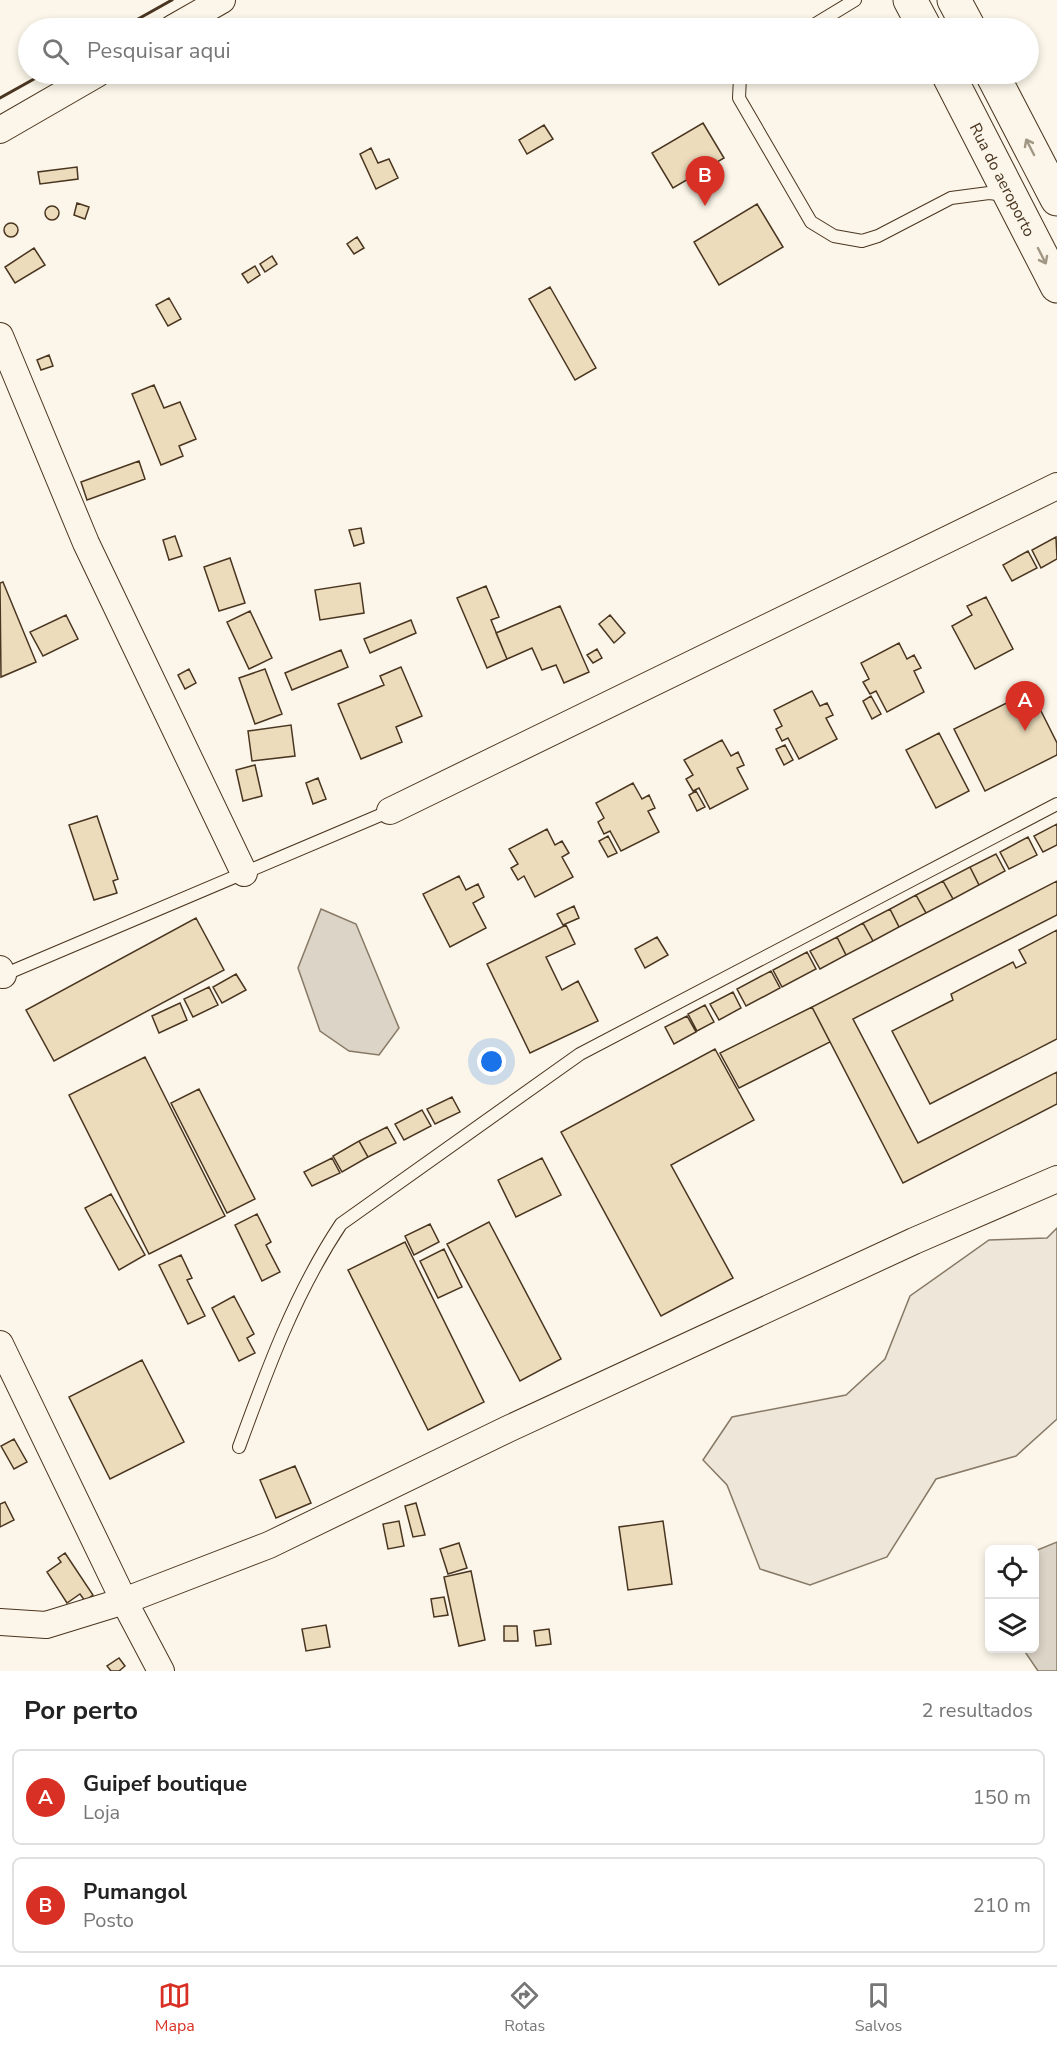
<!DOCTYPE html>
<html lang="pt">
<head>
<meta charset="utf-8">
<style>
  :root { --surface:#fff; --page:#f2f2f2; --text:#222; --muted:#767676; --line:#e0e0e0; --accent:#d93025 }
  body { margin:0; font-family:"Nunito Sans",sans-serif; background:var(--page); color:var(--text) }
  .controls { position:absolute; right:18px; bottom:18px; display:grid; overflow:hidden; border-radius:9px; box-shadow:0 3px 9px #0003 }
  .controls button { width:54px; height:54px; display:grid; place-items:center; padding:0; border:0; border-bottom:2px solid var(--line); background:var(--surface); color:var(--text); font:30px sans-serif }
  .you { position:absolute; left:492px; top:1062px; width:21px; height:21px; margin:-15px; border:4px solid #fff; border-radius:50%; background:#1a73e8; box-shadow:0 0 0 9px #1a73e833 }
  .badge { display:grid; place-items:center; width:39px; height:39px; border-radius:50%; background:var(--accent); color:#fff; font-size:20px; font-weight:700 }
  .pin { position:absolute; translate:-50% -50px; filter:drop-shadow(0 2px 3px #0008) }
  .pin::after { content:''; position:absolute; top:32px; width:21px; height:18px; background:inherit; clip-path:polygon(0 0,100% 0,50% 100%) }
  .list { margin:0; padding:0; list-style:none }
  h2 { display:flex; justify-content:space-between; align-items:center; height:78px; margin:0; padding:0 24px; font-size:26px }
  h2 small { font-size:20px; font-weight:400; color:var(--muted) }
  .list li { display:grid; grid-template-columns:39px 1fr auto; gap:18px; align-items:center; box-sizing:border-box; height:96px; margin:0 12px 12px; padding:0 12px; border:2px solid var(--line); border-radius:9px }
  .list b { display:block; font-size:22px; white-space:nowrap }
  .list p { margin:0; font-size:20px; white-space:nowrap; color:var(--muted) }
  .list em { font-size:20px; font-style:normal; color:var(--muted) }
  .icon { flex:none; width:33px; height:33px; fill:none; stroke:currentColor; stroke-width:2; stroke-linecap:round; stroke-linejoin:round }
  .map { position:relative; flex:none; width:1057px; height:1671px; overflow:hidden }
  .search { position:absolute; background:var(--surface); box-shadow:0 3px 9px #0003; left:18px; right:18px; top:18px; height:66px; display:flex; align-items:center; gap:15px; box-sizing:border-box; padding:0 21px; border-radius:33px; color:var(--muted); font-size:22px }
  .sheet { height:294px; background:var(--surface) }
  nav { display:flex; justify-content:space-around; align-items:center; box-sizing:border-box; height:84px; border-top:2px solid var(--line); background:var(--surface); font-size:16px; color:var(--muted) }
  nav a { display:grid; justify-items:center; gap:3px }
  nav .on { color:var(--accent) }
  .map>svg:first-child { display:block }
  .green { fill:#ede6d9; stroke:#887966; stroke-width:1.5 }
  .water { fill:#dcd4c6; stroke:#887966; stroke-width:1.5 }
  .building { fill:#ecdcbc; stroke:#4a3520; stroke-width:1.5 }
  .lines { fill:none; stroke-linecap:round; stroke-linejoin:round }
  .lane-casing { stroke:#4a3520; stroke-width:14 }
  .street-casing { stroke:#4a3520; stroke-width:28 }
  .secondary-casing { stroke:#4a3520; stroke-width:35 }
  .lane { stroke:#fbf6e9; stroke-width:12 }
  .street { stroke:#fbf6e9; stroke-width:26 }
  .secondary { stroke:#fbf6e9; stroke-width:33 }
  .wall { stroke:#4a3520; stroke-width:3 }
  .oneway { stroke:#a29684 }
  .labels { text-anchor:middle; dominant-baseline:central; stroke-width:4.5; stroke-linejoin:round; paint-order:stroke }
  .street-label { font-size:16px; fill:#4a3520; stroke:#fbf6e9 }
</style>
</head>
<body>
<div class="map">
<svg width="1057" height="1671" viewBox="0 0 1057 1671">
  <rect width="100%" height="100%" fill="#fbf6e9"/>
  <path class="green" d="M1057,1228v191l-41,37 -80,23 -49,78 -77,28 -50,-16 -33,-84 -24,-25 29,-43 114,-22 39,-36 25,-63 79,-56 58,-2z"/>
  <path class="water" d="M321,909l35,15 43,104 -20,27 -30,-4 -29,-20 -22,-63z
    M1057,1542v129h-19l-15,-22 11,-1 1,-97z"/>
  <path class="building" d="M703,123l21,35 -51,30 -21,-35z
    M544,125l9,14 -26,15 -8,-14z
    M371,148l7,15 11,-4 9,19 -22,11 -16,-35z
    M77,167l1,12 -38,5 -2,-12z
    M77,203l12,4 -4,12 -11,-4z
    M757,204l26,43 -64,38 -25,-43z
    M45 213a7 7 0 1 1 14 0a7 7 0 1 1-14 0Z
    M4 230a7 7 0 1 1 14 0a7 7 0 1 1-14 0Z
    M357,237l7,11 -10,6 -7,-10z
    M34,248l11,17 -30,18 -10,-16z
    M272,256l5,8 -12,8 -5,-8z
    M255,266l5,9 -12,8 -6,-9z
    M550,287l46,81 -21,12 -46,-81z
    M169,298l12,21 -13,7 -12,-21z
    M49,355l4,11 -12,4 -4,-10z
    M154,385l10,23 16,-6 16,37 -17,7 4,10 -22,9 -29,-71z
    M139,461l6,18 -58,21 -6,-18z
    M361,528l3,15 -10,3 -5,-16z
    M175,536l7,20 -13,4 -6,-20z
    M1056,537l1,22 -16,9 -9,-18z
    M1028,551l9,17 -25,13 -9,-16z
    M230,558l15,45 -26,8 -15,-44z
    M3,582l33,80 -35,15 -1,-94z
    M360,583l4,30 -44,7 -5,-30z
    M486,586l13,31 -8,3 16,39 -20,9 -30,-70z
    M986,597l27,52 -38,20 -23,-43 20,-11 -5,-9z
    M560,606l29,66 -25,11 -8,-18 -14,5 -10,-22 -25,11 -11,-26z
    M250,611l22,47 -23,11 -22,-47z
    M66,615l12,24 -35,17 -13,-24z
    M610,615l15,18 -11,10 -15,-19z
    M411,620l5,13 -46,20 -6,-14z
    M899,643l8,16 7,-4 7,13 -7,3 10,21 -37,20 -11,-21 -6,3 -7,-12 6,-3 -8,-16z
    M597,649l5,9 -9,5 -6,-8z
    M341,650l7,17 -56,23 -7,-17z
    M401,667l21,49 -26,11 6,15 -41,17 -23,-55 46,-19 -4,-9z
    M189,669l7,14 -11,6 -7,-14z
    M265,669l17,45 -27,10 -16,-46z
    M812,691l8,15 7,-3 6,12 -7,3 11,21 -38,20 -11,-21 -6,3 -6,-12 6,-3 -8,-16z
    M1031,691l26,52v12l-72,36 -31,-62z
    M871,696l10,18 -9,5 -9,-18z
    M291,725l4,31 -43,5 -4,-30z
    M939,733l30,58 -33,17 -30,-58z
    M722,740l9,16 7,-4 6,13 -7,3 11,21 -38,20 -11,-21 -6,3 -7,-12 7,-4 -9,-15z
    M785,745l8,15 -9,5 -8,-16z
    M255,765l7,31 -19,5 -7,-31z
    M318,778l8,21 -13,5 -7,-21z
    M633,783l9,16 7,-4 6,13 -7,3 11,21 -38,19 -11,-20 -6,3 -6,-12 6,-4 -8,-15z
    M696,791l9,16 -8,4 -8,-16z
    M97,816l21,63 -5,2 4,12 -23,7 -25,-75z
    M1057,824v21l-14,7 -9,-16z
    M547,829l8,16 7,-4 7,12 -7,4 11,20 -38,20 -11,-21 -6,4 -7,-12 7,-4 -9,-15z
    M608,836l9,17 -9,4 -9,-16z
    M1028,837l9,18 -28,14 -9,-17z
    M996,854l9,17 -26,14 -9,-18z
    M970,867l9,18 -26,14 -10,-18z
    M459,876l7,14 12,-6 6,13 -11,6 13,25 -36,19 -27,-53z
    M943,881l10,18 -27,14 -10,-18z
    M1057,881v34l-204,104 65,124 139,-71v32l-154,79 -91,-176z
    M916,895l10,18 -27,14 -9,-18z
    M574,906l5,12 -16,7 -6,-11z
    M890,909l9,18 -26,14 -10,-18z
    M196,918l28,52 -170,91 -28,-51z
    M863,923l10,18 -27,14 -9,-18z
    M566,925l9,19 -29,13 16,33 16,-9 20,40 -68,32 -43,-89z
    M1057,930v109l-127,65 -38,-73 61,-31 -2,-6 62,-32 3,6 10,-5 -7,-13z
    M657,937l11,18 -23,13 -10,-19z
    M837,937l9,18 -26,14 -10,-18z
    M807,952l9,17 -34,18 -9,-17z
    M771,971l9,17 -34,18 -9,-17z
    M236,974l10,16 -24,13 -9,-16z
    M209,987l9,18 -25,12 -9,-18z
    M733,992l8,16 -22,12 -9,-16z
    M180,1003l7,17 -28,13 -7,-17z
    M705,1005l9,17 -17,9 -9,-17z
    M812,1007l18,35 -91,46 -19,-35z
    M687,1016l9,16 -22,12 -9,-17z
    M715,1049l39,71 -83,45 62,113 -72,38 -100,-184z
    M145,1057l80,159 -76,38 -80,-159z
    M199,1089l56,110 -28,14 -56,-110z
    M452,1097l8,15 -25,12 -8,-15z
    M422,1110l9,16 -27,14 -9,-16z
    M387,1127l9,16 -28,14 -9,-16z
    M359,1141l9,16 -26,15 -9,-16z
    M332,1158l8,15 -28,13 -8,-14z
    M542,1158l19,37 -45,22 -18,-37z
    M111,1194l34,61 -26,15 -34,-62z
    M257,1214l14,28 -5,3 14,27 -18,9 -27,-56z
    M489,1222l72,137 -41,22 -73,-137z
    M430,1224l9,18 -25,13 -9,-19z
    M405,1242l79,160 -56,28 -80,-160z
    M444,1249l18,38 -24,11 -18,-37z
    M181,1255l11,23 -5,2 18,36 -17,8 -29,-59z
    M234,1296l20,38 -7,4 8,15 -16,8 -27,-53z
    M142,1360l42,82 -74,37 -41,-82z
    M14,1439l13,23 -13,7 -13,-23z
    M295,1466l16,37 -35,15 -16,-38z
    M5,1502l9,18 -14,7v-23z
    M416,1503l9,32 -12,2 -8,-31z
    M399,1521l5,25 -16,3 -5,-25z
    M663,1521l9,63 -44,6 -9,-63z
    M459,1543l8,25 -19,6 -8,-25z
    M65,1553l28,42 -8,6 -5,-7 -13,9 -20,-31 14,-10 -3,-4z
    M471,1571l14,69 -26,6 -15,-69z
    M444,1597l4,18 -14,2 -3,-18z
    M326,1625l4,22 -24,4 -4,-22z
    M504,1626h13l1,15h-14z
    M549,1629l2,15 -15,2 -2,-15z
    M119,1658l6,8 -6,5h-8l-4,-5z"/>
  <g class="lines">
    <g class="lane-casing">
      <path id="lane" d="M809,28l46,-28
        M743,74l-3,3 -1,21 72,124 23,14 28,5 16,-5 73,-38 38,-5 17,2
        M1,976l389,-165
        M239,1447c28,-77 56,-154 102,-223l239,-170 477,-250"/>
    </g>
    <g class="street-casing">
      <path id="street" d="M173,28l49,-28
        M0,130l97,-56
        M0,336l86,207 158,330
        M390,811l667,-325
        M0,969l3,6
        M0,1344l124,257 37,70
        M0,1622l46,3 78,-24 145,-56 239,-116 406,-188 143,-62"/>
    </g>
    <g class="secondary-casing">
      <path id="secondary" d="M910,0l15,28
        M954,0l15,28
        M948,74l109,212
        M992,74l65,125"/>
    </g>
    <use href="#lane" class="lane"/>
    <use href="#street" class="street"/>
    <use href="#secondary" class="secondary"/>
    <path class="wall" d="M122,28l50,-28
      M0,98l43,-24"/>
  </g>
  <defs><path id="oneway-shaft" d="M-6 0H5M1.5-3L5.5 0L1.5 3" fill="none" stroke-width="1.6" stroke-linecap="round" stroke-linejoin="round" transform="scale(1.5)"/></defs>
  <g class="oneway">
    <use href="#oneway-shaft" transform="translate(1030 147) rotate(-117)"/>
    <use href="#oneway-shaft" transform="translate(1042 256) rotate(63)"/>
  </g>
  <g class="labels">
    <g class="street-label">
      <text transform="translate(1002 180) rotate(63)">Rua do aeroporto</text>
    </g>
  </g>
</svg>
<div class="controls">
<button><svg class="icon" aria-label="locate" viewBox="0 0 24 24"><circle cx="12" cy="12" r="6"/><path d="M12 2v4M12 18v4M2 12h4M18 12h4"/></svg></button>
<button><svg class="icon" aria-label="layers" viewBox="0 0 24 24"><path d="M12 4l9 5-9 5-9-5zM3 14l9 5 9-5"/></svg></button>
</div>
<div class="you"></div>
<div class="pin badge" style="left:1025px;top:731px">A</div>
<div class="pin badge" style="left:705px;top:206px">B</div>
<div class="search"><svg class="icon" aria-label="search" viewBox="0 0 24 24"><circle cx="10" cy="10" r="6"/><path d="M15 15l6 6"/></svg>Pesquisar aqui</div>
</div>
<section class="sheet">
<h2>Por perto<small>2 resultados</small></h2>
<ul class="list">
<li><span class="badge">A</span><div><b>Guipef boutique</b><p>Loja</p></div><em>150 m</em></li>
<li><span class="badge">B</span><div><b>Pumangol</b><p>Posto</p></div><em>210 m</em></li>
</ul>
</section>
<nav>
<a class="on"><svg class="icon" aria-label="map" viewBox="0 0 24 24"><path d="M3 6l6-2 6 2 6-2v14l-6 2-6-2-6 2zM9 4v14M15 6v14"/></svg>Mapa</a>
<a><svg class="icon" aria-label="directions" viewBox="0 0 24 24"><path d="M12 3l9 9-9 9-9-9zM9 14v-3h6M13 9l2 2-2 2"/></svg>Rotas</a>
<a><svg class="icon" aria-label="saved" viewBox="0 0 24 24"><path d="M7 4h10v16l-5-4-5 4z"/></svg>Salvos</a>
</nav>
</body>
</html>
